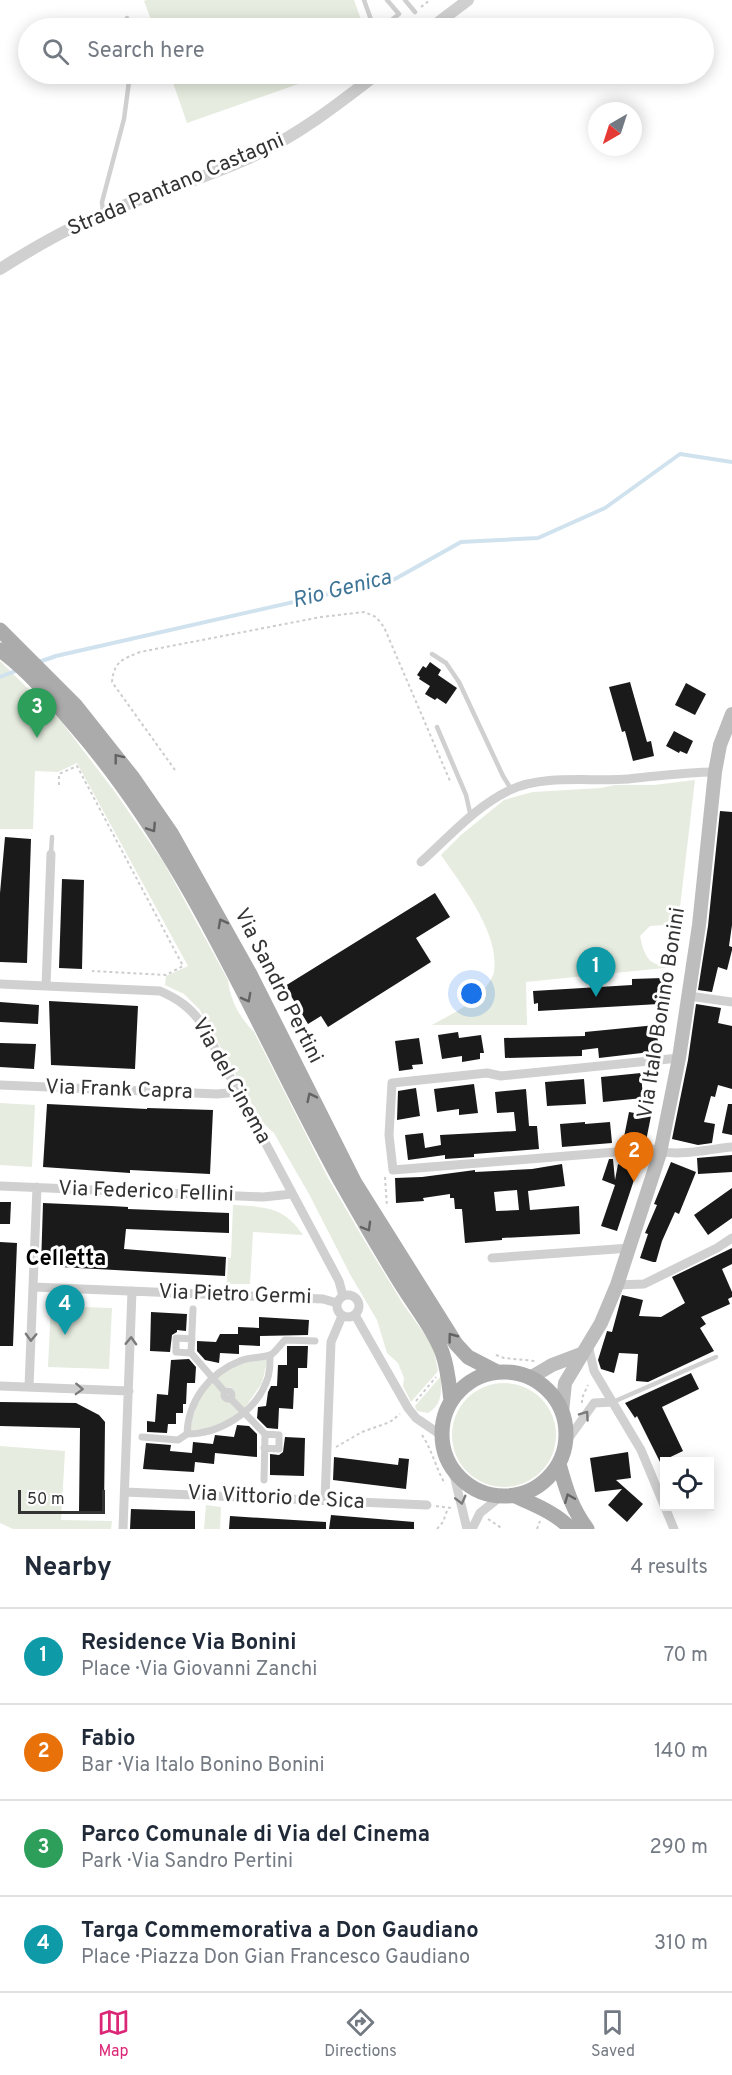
<!DOCTYPE html>
<html lang="en">
<head>
<meta charset="utf-8">
<style>
  :root { --surface:#fff; --page:#f2f2f3; --text:#1f2937; --muted:#747a83; --line:#e0e1e3; --accent:#db2777 }
  body { margin:0; font-family:Overpass,sans-serif; background:var(--page); color:var(--text) }
  .controls { position:absolute; right:18px; bottom:18px; display:grid; overflow:hidden; border-radius:0px; box-shadow:0 3px 15px #0003 }
  .controls button { width:54px; height:54px; display:grid; place-items:center; padding:0; border:0; border-bottom:2px solid var(--line); background:var(--surface); color:var(--text); font:30px sans-serif }
  .compass { position:absolute; left:588px; top:102px; width:54px; height:54px; border-radius:50%; background:var(--surface); box-shadow:0 3px 15px #0003; rotate:219deg }
  .scale { position:absolute; left:18px; bottom:15px; width:87px; box-sizing:border-box; padding-left:6px; border:3px solid #333; border-top:0; font-size:16px; line-height:21px; white-space:nowrap; color:#333; -webkit-text-stroke:4px #fff; paint-order:stroke }
  .you { position:absolute; left:472px; top:994px; width:21px; height:21px; margin:-15px; border:4px solid #fff; border-radius:50%; background:#1a73e8; box-shadow:0 0 0 9px #1a73e833 }
  .badge { display:grid; place-items:center; width:39px; height:39px; border-radius:50%; background:var(--accent); color:#fff; font-size:20px; font-weight:700 }
  .pin { position:absolute; translate:-50% -50px; filter:drop-shadow(0 2px 3px #0008) }
  .pin::after { content:''; position:absolute; top:32px; width:21px; height:18px; background:inherit; clip-path:polygon(0 0,100% 0,50% 100%) }
  .list { margin:0; padding:0; list-style:none }
  h2 { display:flex; justify-content:space-between; align-items:center; height:78px; margin:0; padding:0 24px; font-size:26px }
  h2 small { font-size:20px; font-weight:400; color:var(--muted) }
  .list li { display:grid; grid-template-columns:39px 1fr auto; gap:18px; align-items:center; box-sizing:border-box; height:96px; padding:0 24px; border-top:2px solid var(--line) }
  .list b { display:block; font-size:22px; white-space:nowrap }
  .list p { margin:0; font-size:20px; white-space:nowrap; color:var(--muted) }
  .list em { font-size:20px; font-style:normal; color:var(--muted) }
  .icon { flex:none; width:33px; height:33px; fill:none; stroke:currentColor; stroke-width:2; stroke-linecap:round; stroke-linejoin:round }
  .map { position:relative; flex:none; width:732px; height:1529px; overflow:hidden }
  .search { position:absolute; background:var(--surface); box-shadow:0 3px 15px #0003; left:18px; right:18px; top:18px; height:66px; display:flex; align-items:center; gap:15px; box-sizing:border-box; padding:0 21px; border-radius:33px; color:var(--muted); font-size:22px }
  .sheet { height:462px; background:var(--surface) }
  nav { display:flex; justify-content:space-around; align-items:center; box-sizing:border-box; height:84px; border-top:2px solid var(--line); background:var(--surface); font-size:16px; color:var(--muted) }
  nav a { display:grid; justify-items:center; gap:3px }
  nav .on { color:var(--accent) }
  .map>svg:first-child { display:block }
  .green { fill:#e6ecdf }
  .lines { fill:none; stroke-linecap:round; stroke-linejoin:round }
  .stream { stroke:#cfe2ee; stroke-width:4 }
  .building { fill:#1a1a1a; fill-rule:evenodd }
  .path { stroke:#cdcdcd; stroke-width:2; stroke-dasharray:3 3; stroke-linecap:butt }
  .service { stroke:#d0d0d0; stroke-width:4.5 }
  .pedestrian { stroke:#d0d0d0; stroke-width:7 }
  .minor { stroke:#d0d0d0; stroke-width:9 }
  .tertiary { stroke:#d0d0d0; stroke-width:12 }
  .secondary { stroke:#bdbdbd; stroke-width:14 }
  .primary { stroke:#ababab; stroke-width:15 }
  .oneway { stroke:#636363 }
  .oneway2 { stroke:#7a7a7a }
  .labels { text-anchor:middle; dominant-baseline:central; stroke-width:6; stroke-linejoin:round; paint-order:stroke }
  .street-label { font-size:21px; fill:#333; stroke:#fff }
  .water-label { font-size:22px; font-style:italic; fill:#3f7597; stroke:#fff }
  .neighbourhood-label { font-size:22px; font-weight:bold; fill:#000; stroke:#fff }
</style>
</head>
<body>
<div class="map">
<svg width="732" height="1529" viewBox="0 0 732 1529">
  <rect width="100%" height="100%" fill="#fff"/>
  <path class="green" d="M146,0h208l10,28h-210l-10,-27z
    M170,74h157l-140,49z
    M0,661l60,59 55,72 49,71 64,117c2,20 12,38 26,52l74,146 33,57 42,69 30,42 5,25 -27,31 -8,-16 1,-8 -6,-15 -11,-10 -10,-33 -26,-44 -42,-82 -26,-45 -9,-16 -13,-12 -61,-111 -16,-16 -19,-9 1,-9 22,-10 -111,-203 -19,9 -23,-1 -2,58h-33z
    M695,780l-17,144 -28,2 -10,10c5,24 10,30 34,31l-148,15 1,43h-95c14,-8 31,-16 44,-27 6,-5 17,-19 18,-26 6,-39 -32,-86 -53,-117l20,-20 43,-35 14,-4 15,-4 68,-4 14,-3h39z
    M0,1103l35,2 -3,62 -32,-2z
    M233,1205c31,2 51,1 70,30l-50,-3 -3,52h-23l1,-26h3z
    M51,1306l61,2 -3,61 -61,-2z
    M268,1357l-6,26 -18,26 -11,-11v-7l-3,-4 -5,1 -10,-10 20,-13z
    M441,1376c0,15 2,28 -13,37l-11,-2 -2,-5z
    M212,1381l11,10 -1,8 3,2h6l10,11 -26,16 -26,3 10,-34z
    M452 1435a52 52 0 1 1 104 0a52 52 0 1 1-104 0Z
    M0,1446l65,5 -4,69 51,1 -1,8h-98l-13,-6z
    M206,1505l15,2 -1,22h-16z"/>
  <g class="lines">
    <path class="stream" d="M39,662l17,-6 339,-77 66,-37 77,-4 67,-30 75,-54 52,8
      M0,677l18,-7"/>
  </g>
  <path class="building" d="M430,662l11,8 -3,5 19,13 -11,16 -9,-6 -2,2 -10,-6 5,-8 -11,-7 1,-2 -3,-2 6,-9 3,2z
    M630,682l17,60 4,-1 3,15 -21,5 -8,-30 -3,1 -13,-45z
    M686,683l20,11 -11,21 -20,-10z
    M674,731l19,10 -6,13 -7,-3 -1,2 -13,-7z
    M720,811l12,1v113l-3,21 3,1v3l-5,20 -9,-3 -6,25 -14,-2 10,-64z
    M5,837l26,2 -4,124 -27,-1v-69z
    M62,879l22,1 -2,89 -23,-1z
    M435,893l15,24 -34,21 15,24 -103,65 -7,-11 -13,8 -23,-38z
    M663,978v12h-5l1,14 -121,7v-8l-4,1 -1,-13 99,-6v-6z
    M49,1001l89,5 -3,63 -84,-4z
    M0,1002l39,3 -1,19 -38,-2z
    M696,1004l25,4 -3,15 14,3v63l-14,-4 -3,12 -4,-1 -7,26 11,2 -3,19 -14,2 -26,-6 16,-79z
    M656,1025l3,26 -60,7 -1,-10 -16,2v6l-77,2 -1,-20 81,-2v-4z
    M458,1032l1,6 22,-3 3,18h-4v6l-18,3v-6l-20,3 -4,-24z
    M419,1038l4,26 -11,1 1,4 -14,2 -4,-30z
    M0,1043l36,1 -2,25 -34,-2z
    M641,1073l2,25 -40,4 -2,-25z
    M584,1079l2,25 -39,2 -2,-24z
    M474,1084l4,29 -19,2v-6l-22,3 -3,-23z
    M416,1088l4,28 -23,4 1,-29z
    M526,1089l3,37h8l2,23 -65,5v3l-29,2v-4l-37,5 -3,-25 18,-2 2,15 16,-3 -1,-10 76,-4 -2,-19 -17,1 -2,-21z
    M47,1104l100,5v-1l66,2 -3,64 -80,-4v3l-87,-6z
    M728,1104h4v31l-10,-2z
    M629,1112l22,4 -5,25 -22,-4z
    M585,1122v2l25,-2 2,21 -50,4 -2,-23z
    M732,1155v17l-34,2 -1,-16z
    M609,1159h4l2,21 3,-16 19,7 -20,60 -16,-5 14,-41 -13,-5z
    M671,1162l25,10 -17,42 -4,-2 -13,29 -6,21h-3l-13,-4 8,-24 -3,-1 12,-28 -3,-1z
    M562,1164l3,22 -37,5 2,19 49,-4 1,28 -78,4v2l-37,3 -3,-34h-7l-1,-11h-4v-4l-27,4 1,3 -28,2 -1,-25 27,-1 53,-7v2l57,-3zM517,1190l2,20 -23,1 -2,-19z
    M732,1188v30l-24,17 -14,-20z
    M0,1202h11l-1,22h-10z
    M43,1203l68,3 17,1v2l101,4v20l-103,-4 -2,20 102,8 -1,19 -184,-10z
    M0,1242l17,1 -4,103h-13z
    M732,1248v16l-10,5 10,23v5l-4,2 2,5 -29,13 5,7 -6,4 14,23 -66,31 -12,-1 2,-27 -19,-1 -5,20 -13,-4 -3,-9 9,-29 5,1 10,-37 21,5 -4,16 22,1 24,-14 -13,-26z
    M151,1312l36,2 -1,17 -9,-1v2l-5,3 -2,17 -20,-1z
    M259,1317l50,3 -1,15 -48,1v10l-21,-1v9l-19,-1 -1,10 -14,-3 -8,-9v-10l19,1 4,-8h18v-7l21,1z
    M287,1346h21l-1,22h-9v20h-4l-1,21 -14,-1 -1,21 -11,-1 -10,-10 1,-11 8,-1 2,-14 3,-6h6l1,-21h9z
    M189,1359l7,8 -1,16h-8l-1,21h-3v9h-7v11h-8l-1,9 -20,-1v-11l8,1 2,-28 11,1 3,-35z
    M691,1373l8,16 -37,18 21,44 -23,11 -23,-46 -2,2 -10,-15z
    M0,1402l76,1 23,12 6,7 -1,89h-25l1,-83 -80,-2z
    M237,1425l12,1 8,8v23l-42,-4 -1,11 -19,-2 -1,10 -51,-3 3,-26 25,2 -1,6 22,2 1,-11 20,2 2,-9 19,2z
    M285,1437l20,1 -1,38 -34,-1v-21l9,1 4,-3z
    M628,1452l3,26 -15,2 27,24 -16,18 -19,-17 14,-16 -27,3 -5,-34z
    M334,1457l64,8 1,-7 10,1 -3,30 -73,-9z
    M131,1509l64,2v18h-65z
    M331,1515l83,7v7h-85z
    M230,1516l96,6v7h-97z"/>
  <g class="lines">
    <path class="path" d="M421,7l9,-7
      M175,770l-63,-88c2,-21 11,-23 28,-30l181,-35 43,-5 12,5 8,10 66,154
      M59,785v-11l18,-8 106,200 -17,9 -74,-4
      M385,1177l2,30
      M496,1355l8,3 31,3
      M416,1401l20,-24
      M582,1403v-5l6,-13
      M422,1435c10,15 14,33 23,49
      M336,1447l26,-15 28,-10 10,-8
      M436,1506l15,2
      M488,1519l15,10
      M437,1529l6,-7 5,-14
      M537,1529l3,-8"/>
    <path class="service" d="M364,0l10,28
      M405,0l10,12
      M127,18l1,10
      M385,28l-1,-2 15,-12 -12,-14
      M103,213l-1,-11 22,-83 6,-45
      M432,654l14,9 13,19 44,94 8,13
      M437,727l29,68 5,22
      M51,854l1,-17
      M613,1402l103,-45"/>
    <path class="pedestrian" d="M193,1309l-2,44 34,39
      M191,1353l-15,-1v-14l16,1
      M270,1355c0,10 0,19 -4,28 -12,30 -47,51 -79,51 1,-33 22,-61 53,-73 8,-4 26,-3 32,-7 5,-4 9,-10 13,-14l30,1
      M224 1395a4 4 0 1 1 8 0a4 4 0 1 1-8 0Z
      M230,1398l35,36 -1,46
      M142,1437l36,3 9,-6
      M264,1448l15,1v-14l-14,-1"/>
    <path class="minor" d="M421,862c28,-25 55,-56 89,-72 35,-16 81,-8 118,-11 30,-3 58,-7 87,-7
      M0,984l160,7c18,8 30,16 42,33l137,257 4,15
      M46,986l5,-132
      M689,996l43,6
      M679,1058l-178,18 -14,-3 -95,10 -3,52 4,35 260,-21c20,9 56,0 79,-2
      M0,1085l217,9 21,-2
      M0,1186l263,11 29,-3
      M492,1258l138,-10
      M617,1285l27,-1 73,-36 15,-10
      M33,1287l290,12 14,4
      M337 1306a11 11 0 1 1 22 0a11 11 0 1 1-22 0Z
      M355,1315l53,93 8,10 25,17
      M588,1345l6,26 47,79 33,79
      M0,1386l129,5
      M29,1387l8,-200
      M566,1442l28,-39 19,-1
      M453,1471l14,58
      M125,1492l302,13
      M325,1500l6,-158 11,-26
      M123,1529l9,-238
      M472,1529l8,-16 20,-16"/>
    <path class="tertiary" d="M431,28l37,-28
      M0,269c33,-21 69,-42 105,-56 48,-20 98,-34 146,-56 46,-21 86,-52 126,-83"/>
    <path class="secondary" d="M530,1378l22,-13 29,-11
      M562,1412l3,-29 36,-60 16,-38 43,-132 19,-95 20,-133 16,-153 5,-27 12,-31"/>
    <path class="primary" d="M0,630l75,75 58,73 38,55 80,143 104,207 101,161 12,13 29,15
      M0,650c29,21 53,50 76,77 116,134 180,300 264,453 21,37 42,74 65,110 12,19 29,40 37,62 6,16 7,32 9,49
      M442 1434a62 62 0 1 1 124 0a62 62 0 1 1-124 0Z
      M559,1464c7,25 12,43 28,65
      M515,1496c20,9 41,17 56,33"/>
  </g>
  <defs><path id="oneway-chevron" d="M-2-3.5L2.5 0L-2 3.5" fill="none" stroke-width="1.6" stroke-linecap="round" stroke-linejoin="round" transform="scale(1.5)"/></defs>
  <g class="oneway">
    <use href="#oneway-chevron" transform="translate(118 758) rotate(-128)"/>
    <use href="#oneway-chevron" transform="translate(152 828) rotate(57)"/>
    <use href="#oneway-chevron" transform="translate(222 923) rotate(-118)"/>
    <use href="#oneway-chevron" transform="translate(247 998) rotate(62)"/>
    <use href="#oneway-chevron" transform="translate(311 1097) rotate(-116)"/>
    <use href="#oneway-chevron" transform="translate(367 1227) rotate(60)"/>
    <use href="#oneway-chevron" transform="translate(452 1337) rotate(-127)"/>
    <use href="#oneway-chevron" transform="translate(569 1498) rotate(-112)"/>
  </g>
  <g class="oneway2">
    <use href="#oneway-chevron" transform="translate(31 1337) rotate(92)"/>
    <use href="#oneway-chevron" transform="translate(131 1341) rotate(-88)"/>
    <use href="#oneway-chevron" transform="translate(79 1389) rotate(2)"/>
    <use href="#oneway-chevron" transform="translate(585 1415) rotate(-55)"/>
    <use href="#oneway-chevron" transform="translate(461 1500) rotate(76)"/>
  </g>
  <g class="labels">
    <g class="street-label">
      <text transform="translate(176 185) rotate(-23)">Strada Pantano Castagni</text>
      <text transform="translate(278 986) rotate(63)">Via Sandro Pertini</text>
      <text transform="translate(662 1013) rotate(-81)">Via Italo Bonino Bonini</text>
      <text transform="translate(231 1081) rotate(61)">Via del Cinema</text>
      <text transform="translate(119 1090) rotate(2)">Via Frank Capra</text>
      <text transform="translate(146 1192) rotate(2)">Via Federico Fellini</text>
      <text transform="translate(235 1295) rotate(2)">Via Pietro Germi</text>
      <text transform="translate(276 1498) rotate(3)">Via Vittorio de Sica</text>
    </g>
    <g class="water-label">
      <text transform="translate(342 590) rotate(-14)">Rio Genica</text>
    </g>
    <g class="neighbourhood-label">
      <text x="66" y="1259">Celletta</text>
    </g>
  </g>
</svg>
<div class="controls">
<button><svg class="icon" aria-label="locate" viewBox="0 0 24 24"><circle cx="12" cy="12" r="6"/><path d="M12 2v4M12 18v4M2 12h4M18 12h4"/></svg></button>
</div>
<svg class="compass" viewBox="-18 -18 36 36"><path d="M0-13l5 13h-10z" fill="#e53935"/><path d="M0 13l5-13h-10z" fill="#747a83"/></svg>
<div class="scale">50 m</div>
<div class="you"></div>
<div class="pin badge" style="left:596px;top:997px;background:#0f9aa8">1</div>
<div class="pin badge" style="left:634px;top:1182px;background:#e8710a">2</div>
<div class="pin badge" style="left:37px;top:738px;background:#2e9e5b">3</div>
<div class="pin badge" style="left:65px;top:1335px;background:#0f9aa8">4</div>
<div class="search"><svg class="icon" aria-label="search" viewBox="0 0 24 24"><circle cx="10" cy="10" r="6"/><path d="M15 15l6 6"/></svg>Search here</div>
</div>
<section class="sheet">
<h2>Nearby<small>4 results</small></h2>
<ul class="list">
<li><span class="badge" style="background:#0f9aa8">1</span><div><b>Residence Via Bonini</b><p>Place · Via Giovanni Zanchi</p></div><em>70 m</em></li>
<li><span class="badge" style="background:#e8710a">2</span><div><b>Fabio</b><p>Bar · Via Italo Bonino Bonini</p></div><em>140 m</em></li>
<li><span class="badge" style="background:#2e9e5b">3</span><div><b>Parco Comunale di Via del Cinema</b><p>Park · Via Sandro Pertini</p></div><em>290 m</em></li>
<li><span class="badge" style="background:#0f9aa8">4</span><div><b>Targa Commemorativa a Don Gaudiano</b><p>Place · Piazza Don Gian Francesco Gaudiano</p></div><em>310 m</em></li>
</ul>
</section>
<nav>
<a class="on"><svg class="icon" aria-label="map" viewBox="0 0 24 24"><path d="M3 6l6-2 6 2 6-2v14l-6 2-6-2-6 2zM9 4v14M15 6v14"/></svg>Map</a>
<a><svg class="icon" aria-label="directions" viewBox="0 0 24 24"><path d="M12 3l9 9-9 9-9-9zM9 14v-3h6M13 9l2 2-2 2"/></svg>Directions</a>
<a><svg class="icon" aria-label="saved" viewBox="0 0 24 24"><path d="M7 4h10v16l-5-4-5 4z"/></svg>Saved</a>
</nav>
</body>
</html>
